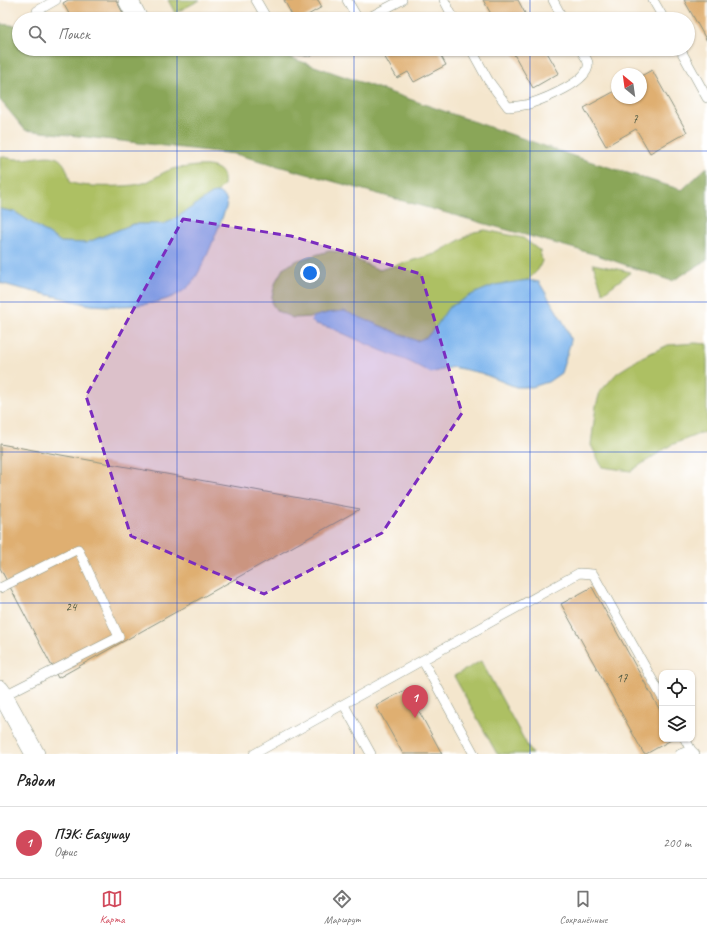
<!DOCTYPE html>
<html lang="ru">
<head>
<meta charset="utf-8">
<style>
  :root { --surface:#fff; --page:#f6f6f6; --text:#222; --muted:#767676; --line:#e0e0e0; --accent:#d1495b }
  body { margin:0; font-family:Caveat,sans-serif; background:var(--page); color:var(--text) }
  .controls { position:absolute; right:12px; bottom:12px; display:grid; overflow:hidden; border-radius:8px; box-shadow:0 1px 3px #0004 }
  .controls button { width:36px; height:36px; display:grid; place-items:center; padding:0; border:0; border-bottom:1px solid var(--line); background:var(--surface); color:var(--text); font:20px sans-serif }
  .compass { position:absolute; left:611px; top:68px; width:36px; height:36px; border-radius:50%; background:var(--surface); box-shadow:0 1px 3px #0004; rotate:331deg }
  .you { position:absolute; left:310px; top:273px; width:14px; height:14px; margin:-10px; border:3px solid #fff; border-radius:50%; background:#1a73e8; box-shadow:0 0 0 6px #1a73e833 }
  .badge { display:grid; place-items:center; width:26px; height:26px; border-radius:50%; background:var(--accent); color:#fff; font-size:13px; font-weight:700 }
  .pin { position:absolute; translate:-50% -33px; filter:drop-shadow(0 1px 2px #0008) }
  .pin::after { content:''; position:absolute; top:21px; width:14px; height:12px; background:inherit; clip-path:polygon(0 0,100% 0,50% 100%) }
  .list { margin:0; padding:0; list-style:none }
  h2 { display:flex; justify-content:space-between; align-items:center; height:52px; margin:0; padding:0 16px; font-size:17px }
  h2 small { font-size:13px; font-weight:400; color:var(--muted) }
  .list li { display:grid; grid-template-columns:26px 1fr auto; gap:12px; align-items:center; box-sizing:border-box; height:72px; padding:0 16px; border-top:1px solid var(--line) }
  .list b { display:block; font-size:15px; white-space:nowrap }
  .list p { margin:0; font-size:13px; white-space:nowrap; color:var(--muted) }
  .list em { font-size:13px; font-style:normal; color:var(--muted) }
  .icon { flex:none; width:22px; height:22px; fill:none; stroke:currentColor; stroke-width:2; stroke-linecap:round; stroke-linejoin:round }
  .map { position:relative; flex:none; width:707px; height:754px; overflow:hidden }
  .search { position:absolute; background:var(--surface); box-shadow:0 1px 3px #0004; left:12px; right:12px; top:12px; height:44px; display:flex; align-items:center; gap:10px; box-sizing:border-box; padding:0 14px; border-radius:22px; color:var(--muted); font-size:15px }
  .sheet { height:124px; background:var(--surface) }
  nav { display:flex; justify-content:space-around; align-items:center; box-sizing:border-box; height:56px; border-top:1px solid var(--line); background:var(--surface); font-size:11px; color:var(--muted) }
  nav a { display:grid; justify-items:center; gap:2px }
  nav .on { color:var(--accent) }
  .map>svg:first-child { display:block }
  .green { fill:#adc063; stroke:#667e4c }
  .forest { fill:#8aa659; stroke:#547246 }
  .water { fill:#7eb5ed; stroke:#4e7990 }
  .building { fill:#dfaf71 }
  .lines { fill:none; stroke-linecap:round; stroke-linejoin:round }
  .lane-casing { stroke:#8a9280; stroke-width:10 }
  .street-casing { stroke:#8a9280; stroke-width:20 }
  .lane { stroke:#fff; stroke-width:9 }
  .street { stroke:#fff; stroke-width:19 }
  .marked { fill:#7b2cbf; fill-opacity:0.2; stroke:#7b2cbf; stroke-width:3; stroke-dasharray:8 5; stroke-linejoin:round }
  .grid { fill:none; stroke:#1d4ed8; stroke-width:1; stroke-opacity:0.55 }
  .labels { text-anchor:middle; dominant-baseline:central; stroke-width:3; stroke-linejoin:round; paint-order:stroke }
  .number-label { font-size:12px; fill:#4f5a43 }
</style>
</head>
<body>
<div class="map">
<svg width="707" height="754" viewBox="0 0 707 754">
  <rect width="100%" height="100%" fill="#fff"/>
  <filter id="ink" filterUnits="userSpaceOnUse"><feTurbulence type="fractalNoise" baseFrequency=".025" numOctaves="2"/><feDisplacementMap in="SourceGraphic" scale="8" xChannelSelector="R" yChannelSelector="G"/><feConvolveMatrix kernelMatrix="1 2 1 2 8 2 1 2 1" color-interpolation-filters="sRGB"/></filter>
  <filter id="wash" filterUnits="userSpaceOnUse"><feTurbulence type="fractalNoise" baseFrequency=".012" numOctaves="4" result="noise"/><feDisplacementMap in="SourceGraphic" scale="16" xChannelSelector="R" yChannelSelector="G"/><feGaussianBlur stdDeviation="0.9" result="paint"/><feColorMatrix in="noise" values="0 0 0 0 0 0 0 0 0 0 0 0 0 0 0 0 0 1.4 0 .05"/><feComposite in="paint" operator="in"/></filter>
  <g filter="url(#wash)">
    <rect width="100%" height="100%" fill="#f4e6cd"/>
    <path class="green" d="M168,0h32l-25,13z
      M0,156c5,1 11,3 16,3 27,1 47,-16 54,23 9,6 58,5 70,2 11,-2 20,-11 30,-14 6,-3 13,-2 19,-3 15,-2 38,-4 35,18l-8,8 -4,1 -40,27 -9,3h-30l-25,10 -22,9 -25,-1 -46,-30 -15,-3z
      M485,230l38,8 17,13 2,10 -4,9 -10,10 -33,6 -58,39 -10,12 -10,4 -48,-20 -42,-8 -14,4 -20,1 -16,-7 -5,-7v-8l4,-15 8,-14 14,-7 31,-9 10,1 40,18 56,-16 39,-22z
      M593,264l38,8 -28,21z
      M695,343l12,1v89l-3,-1 -33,13 -40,26 -29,-4 -11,-22 5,-39 4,-14 17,-19 25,-16 26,-12z
      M481,661l51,93h-35l-43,-78z"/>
    <path class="forest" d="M0,24l19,2v23h231l21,2 305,106 106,33 25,-23v93l-35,21 -75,-26 -362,-101 -210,-24 -25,-30z"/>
    <path class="water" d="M218,192c8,5 10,7 8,16 -8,20 -24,66 -38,79 -23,21 -68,20 -97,18 -9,-1 -20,-5 -29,-7 -21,-5 -42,-9 -62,-15v-74l15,3 46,30 25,1 22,-9 25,-10h30l8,-3 41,-27z
      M528,280l11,2 26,43 6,16 -10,32 -13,9 -16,5h-16l-35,-14 -28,-6 -22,6 -21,-11 -30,-12 -49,-22 -15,-4 -5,-3 2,-4 14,-4 17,-2 73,30 10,-4 10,-12 11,-17 25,-14 22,-9z"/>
    <g id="blocks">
      <path class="building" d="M68,0h48l10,19h-54l-9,-16z
        M284,0h34l4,7 -21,12h-7z
        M483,0h35l10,19h-34z
        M684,0h23v41z
        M380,49h57l9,16 -32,17 -6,-10 -11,6z
        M511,49h34l14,24 -26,15z
        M652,70l35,62 -37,21 -14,-24 -30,17 -22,-38 33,-18v8h24v-22z
        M0,444l360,65 -302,169 -58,-110z
        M592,587l70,127v25h11l-27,15h-2l-83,-150z
        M407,689l35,65h-39l-27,-48z"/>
    </g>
  </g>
  <g filter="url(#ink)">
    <use href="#blocks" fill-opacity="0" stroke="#8a9280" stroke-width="1"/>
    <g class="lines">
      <g class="lane-casing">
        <path id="lane" d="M256,0l11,19
          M347,0l11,19
          M444,0l10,19
          M553,0l10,19
          M653,0l11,19
          M37,11l19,-11
          M366,19l36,-19
          M293,49l16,3 5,-3
          M471,49l17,31 20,27c7,-1 15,-1 21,-3 15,-5 62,-23 59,-41 -1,-5 -6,-10 -8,-14
          M680,49l27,49
          M0,588l78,-39 41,88 -116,59
          M423,661l51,93
          M344,705l27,49
          M685,739l6,11
          M254,754l325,-181 14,1 69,123
          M680,754l11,-4 4,4"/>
      </g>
      <g class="street-casing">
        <path id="street" d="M128,0l10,19
          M0,690l35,64"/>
      </g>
      <use href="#lane" class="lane"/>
      <use href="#street" class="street"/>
    </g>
  </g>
  <path class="marked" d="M183,219l108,17 130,38 41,139 -80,120 -118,61 -133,-58 -45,-140z"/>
  <path class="grid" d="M177,0v19M354,0v19M530,0v19M177,49v705M354,49v705M530,49v705M0,151h707M0,302h707M0,452h707M0,603h707"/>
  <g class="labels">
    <g class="number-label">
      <text x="635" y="119">7</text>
      <text x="71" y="607">24</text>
      <text x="622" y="678">17</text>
    </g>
  </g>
</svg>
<div class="controls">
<button><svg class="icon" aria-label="locate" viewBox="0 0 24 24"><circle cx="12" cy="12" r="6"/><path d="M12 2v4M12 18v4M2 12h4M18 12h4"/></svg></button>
<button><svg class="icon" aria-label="layers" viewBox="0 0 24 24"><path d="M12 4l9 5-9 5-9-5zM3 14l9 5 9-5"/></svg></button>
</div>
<svg class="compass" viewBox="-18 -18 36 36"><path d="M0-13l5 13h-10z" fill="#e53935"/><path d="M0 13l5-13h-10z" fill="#767676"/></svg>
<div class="you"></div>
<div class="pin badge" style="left:415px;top:718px">1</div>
<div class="search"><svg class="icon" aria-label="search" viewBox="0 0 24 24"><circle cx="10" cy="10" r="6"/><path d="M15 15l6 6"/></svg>Поиск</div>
</div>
<section class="sheet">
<h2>Рядом<small></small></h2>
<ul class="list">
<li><span class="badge">1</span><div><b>ПЭК: Easyway</b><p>Офис</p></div><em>200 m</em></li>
</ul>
</section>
<nav>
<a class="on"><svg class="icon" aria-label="map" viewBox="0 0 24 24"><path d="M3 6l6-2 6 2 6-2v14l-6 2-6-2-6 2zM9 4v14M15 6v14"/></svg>Карта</a>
<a><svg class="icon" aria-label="directions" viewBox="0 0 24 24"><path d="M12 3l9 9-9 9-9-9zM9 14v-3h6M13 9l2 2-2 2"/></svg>Маршрут</a>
<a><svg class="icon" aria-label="saved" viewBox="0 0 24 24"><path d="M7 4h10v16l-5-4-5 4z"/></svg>Сохранённые</a>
</nav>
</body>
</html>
